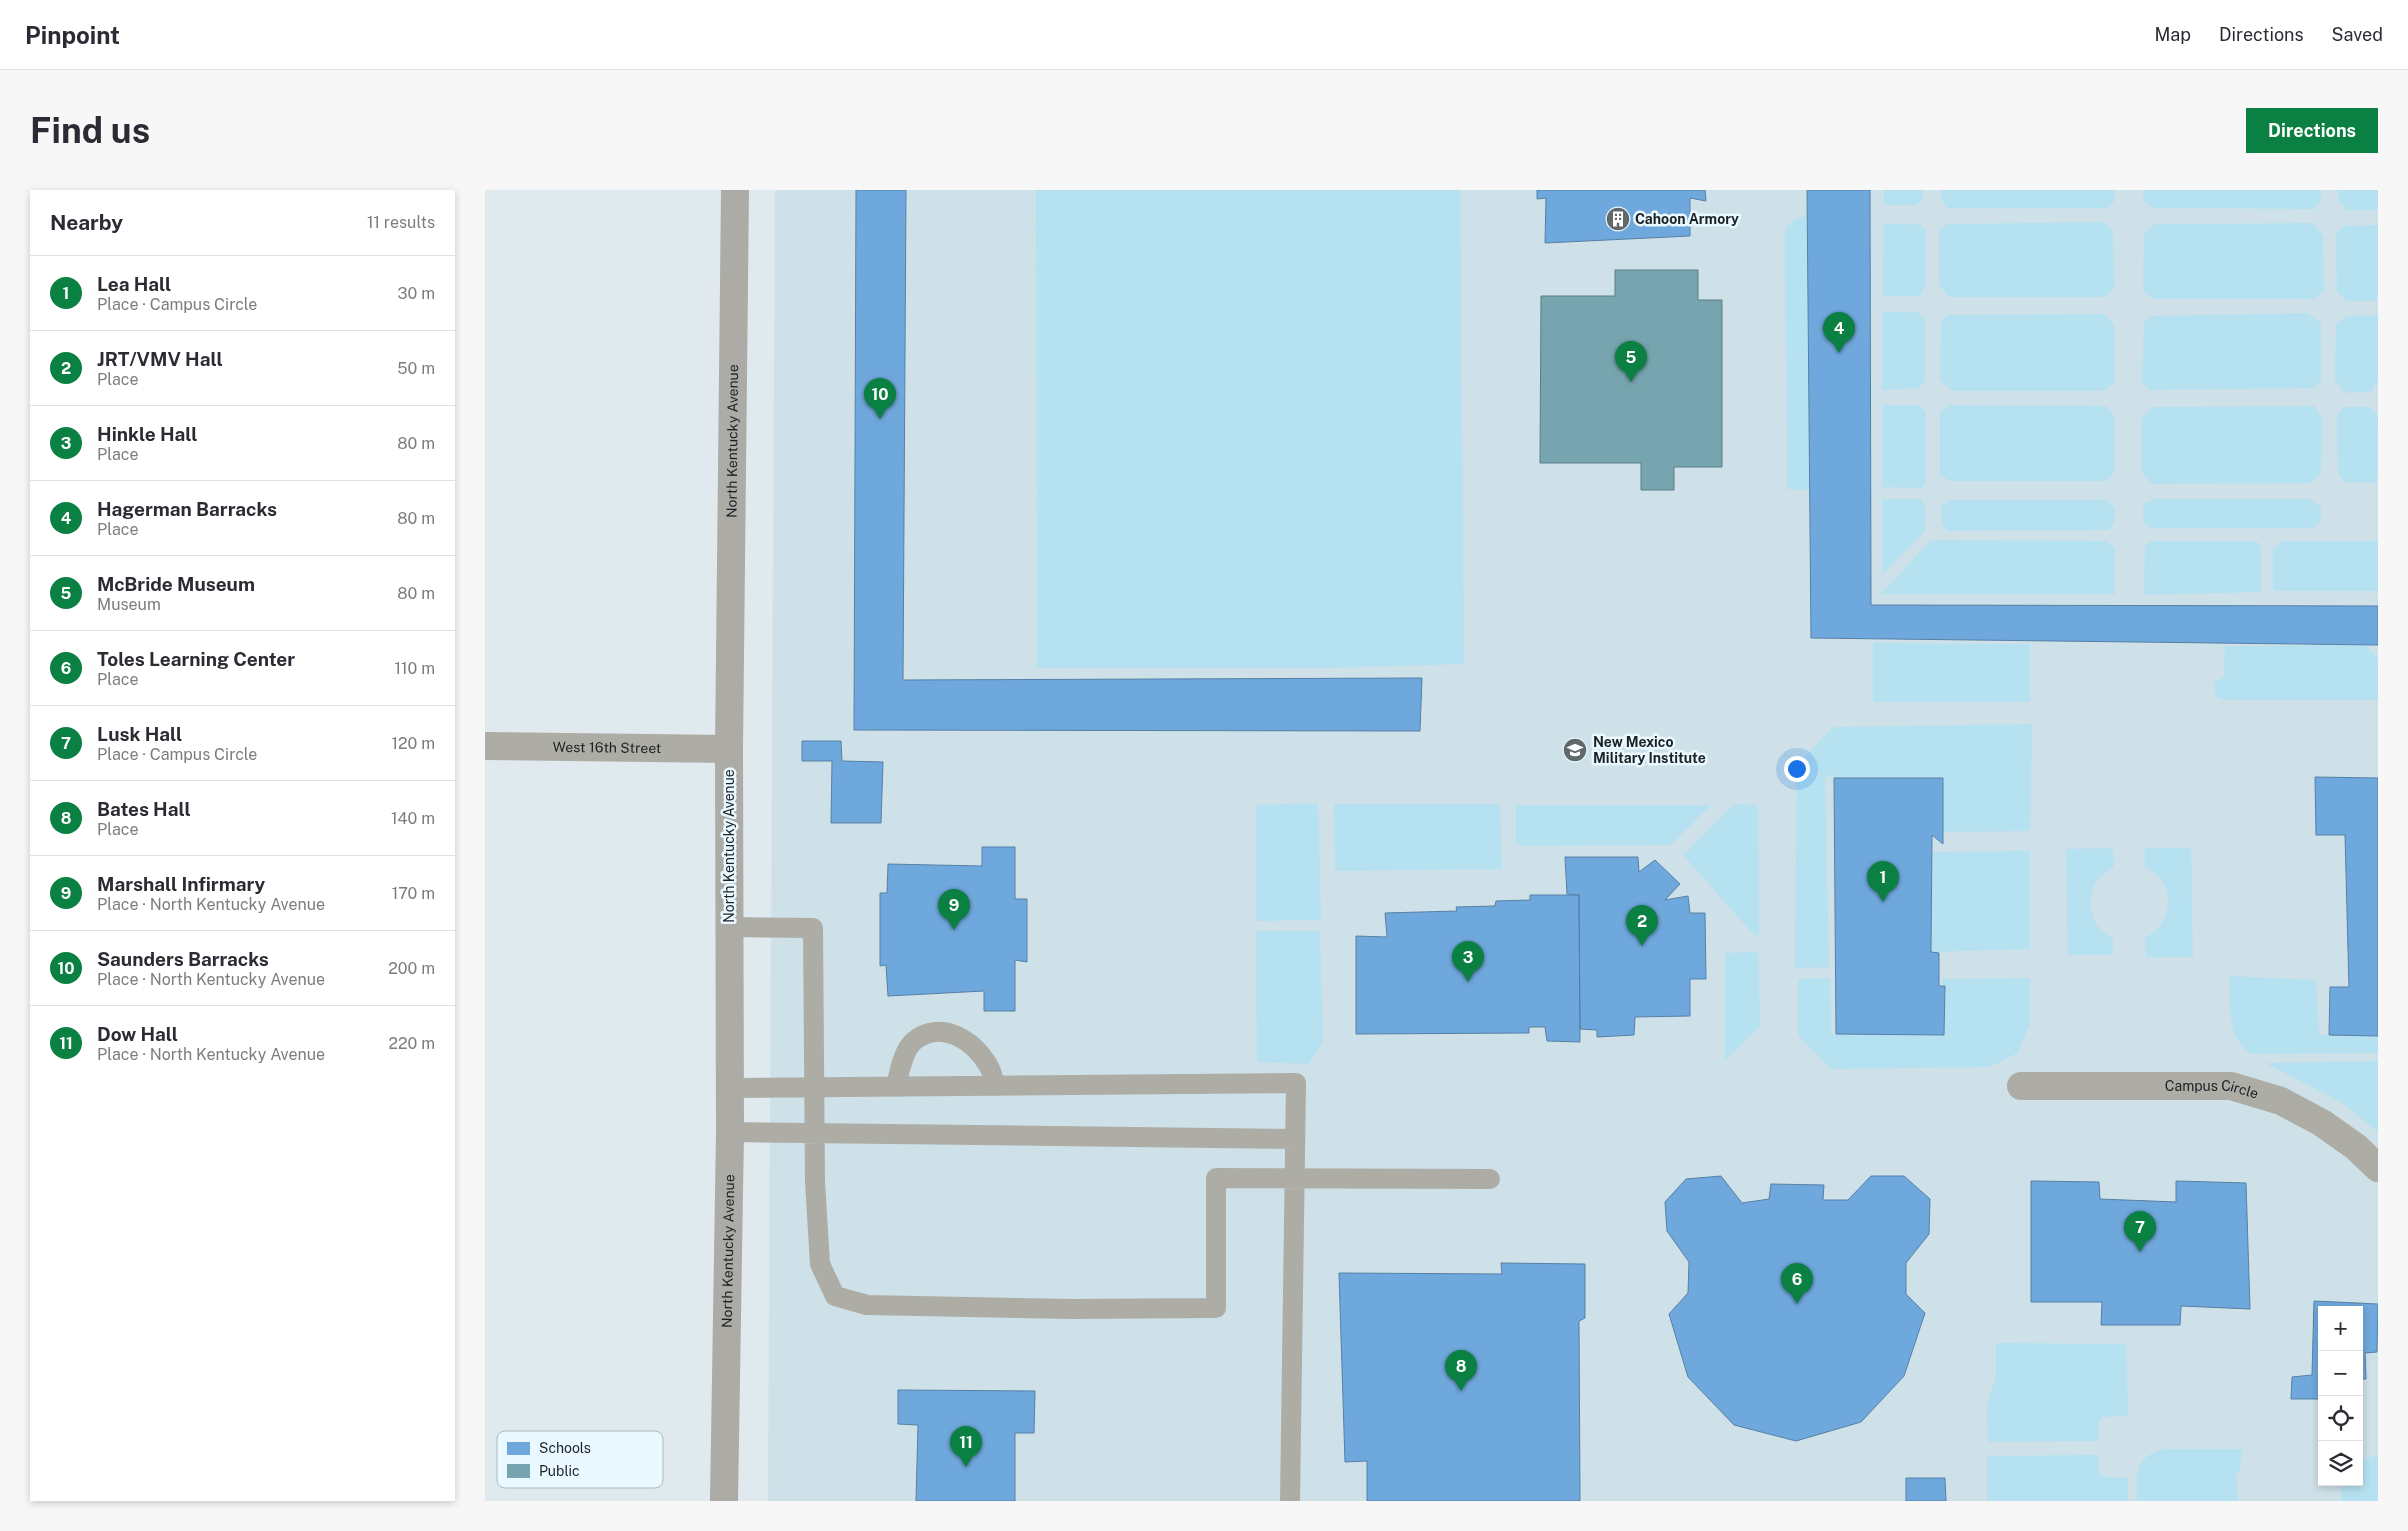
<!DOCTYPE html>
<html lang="en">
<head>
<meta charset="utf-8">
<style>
  :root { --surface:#fff; --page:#f7f7f7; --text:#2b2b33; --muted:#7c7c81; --line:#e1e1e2; --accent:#0b8043 }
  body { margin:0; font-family:"Public Sans",sans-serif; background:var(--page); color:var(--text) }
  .controls { position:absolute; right:15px; bottom:15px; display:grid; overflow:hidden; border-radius:0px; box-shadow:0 2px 8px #0003 }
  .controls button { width:45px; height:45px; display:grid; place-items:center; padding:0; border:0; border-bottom:1px solid var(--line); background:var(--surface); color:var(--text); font:25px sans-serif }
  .you { position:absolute; left:1311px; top:578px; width:18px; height:18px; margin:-12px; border:4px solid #fff; border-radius:50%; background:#1a73e8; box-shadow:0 0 0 8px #1a73e833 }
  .badge { display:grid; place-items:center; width:32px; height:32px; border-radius:50%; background:var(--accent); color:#fff; font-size:16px; font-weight:700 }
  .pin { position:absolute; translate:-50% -41px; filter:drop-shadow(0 1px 2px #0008) }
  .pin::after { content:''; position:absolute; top:26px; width:18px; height:15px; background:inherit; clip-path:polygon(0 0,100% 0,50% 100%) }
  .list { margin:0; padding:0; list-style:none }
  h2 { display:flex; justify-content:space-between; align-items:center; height:65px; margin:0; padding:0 20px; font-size:21px }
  h2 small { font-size:16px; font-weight:400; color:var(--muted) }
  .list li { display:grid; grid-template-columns:32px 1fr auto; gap:15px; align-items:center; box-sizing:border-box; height:75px; padding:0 20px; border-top:1px solid var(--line) }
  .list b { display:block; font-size:19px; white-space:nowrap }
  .list p { margin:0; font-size:16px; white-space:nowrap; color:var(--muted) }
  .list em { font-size:16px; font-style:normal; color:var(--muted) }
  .icon { flex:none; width:28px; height:28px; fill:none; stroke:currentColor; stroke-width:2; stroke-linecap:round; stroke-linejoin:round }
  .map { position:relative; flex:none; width:1893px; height:1311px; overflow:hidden; border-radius:0px }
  header { display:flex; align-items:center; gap:30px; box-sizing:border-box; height:70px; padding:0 25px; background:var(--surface); border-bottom:1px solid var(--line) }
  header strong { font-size:24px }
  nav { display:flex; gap:28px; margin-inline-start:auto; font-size:18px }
  .intro { display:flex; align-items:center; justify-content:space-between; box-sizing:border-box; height:120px; padding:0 30px }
  h1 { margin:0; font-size:35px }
  .button { padding:12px 22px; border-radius:0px; background:var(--accent); color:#fff; font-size:18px; font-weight:700 }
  main { display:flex; gap:30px; padding:0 30px }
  aside { flex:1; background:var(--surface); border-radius:0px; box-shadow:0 2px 8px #0003 }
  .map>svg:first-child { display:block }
  .built { fill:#cee0e8; fill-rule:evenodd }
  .green { fill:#b6e1f1 }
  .schools { fill:#6fa8dc; stroke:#5680a5 }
  .public { fill:#76a5af; stroke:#5b7e86 }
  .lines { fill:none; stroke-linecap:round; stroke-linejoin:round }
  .lane { stroke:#adada6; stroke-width:20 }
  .street { stroke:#adada6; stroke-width:28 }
  .secondary { stroke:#acaba6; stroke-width:28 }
  .labels { text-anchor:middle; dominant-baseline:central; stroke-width:5; stroke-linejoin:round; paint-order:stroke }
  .poi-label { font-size:14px; font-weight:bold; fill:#1b2225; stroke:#eaf8ff; text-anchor:start }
  .street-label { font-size:14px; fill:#1b2225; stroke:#eaf8ff }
  .key { fill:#eaf8ff; stroke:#acb8be; stroke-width:1 }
  .key-label { font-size:14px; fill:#1b2225 }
</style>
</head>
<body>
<header>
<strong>Pinpoint</strong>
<nav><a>Map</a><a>Directions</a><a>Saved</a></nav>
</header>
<div class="intro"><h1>Find us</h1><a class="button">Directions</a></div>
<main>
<aside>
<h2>Nearby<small>11 results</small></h2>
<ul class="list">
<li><span class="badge">1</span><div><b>Lea Hall</b><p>Place · Campus Circle</p></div><em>30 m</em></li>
<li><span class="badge">2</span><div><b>JRT/VMV Hall</b><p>Place</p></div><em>50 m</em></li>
<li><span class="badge">3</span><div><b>Hinkle Hall</b><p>Place</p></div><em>80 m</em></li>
<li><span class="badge">4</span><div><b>Hagerman Barracks</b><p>Place</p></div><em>80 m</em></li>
<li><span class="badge">5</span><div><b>McBride Museum</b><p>Museum</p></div><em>80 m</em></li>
<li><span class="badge">6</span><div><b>Toles Learning Center</b><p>Place</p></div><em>110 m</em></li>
<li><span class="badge">7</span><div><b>Lusk Hall</b><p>Place · Campus Circle</p></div><em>120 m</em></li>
<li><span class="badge">8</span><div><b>Bates Hall</b><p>Place</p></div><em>140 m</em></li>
<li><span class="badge">9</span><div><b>Marshall Infirmary</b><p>Place · North Kentucky Avenue</p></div><em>170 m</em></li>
<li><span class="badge">10</span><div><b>Saunders Barracks</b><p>Place · North Kentucky Avenue</p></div><em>200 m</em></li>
<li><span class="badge">11</span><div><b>Dow Hall</b><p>Place · North Kentucky Avenue</p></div><em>220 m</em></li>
</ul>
</aside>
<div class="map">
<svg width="1893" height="1311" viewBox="0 0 1893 1311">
  <rect width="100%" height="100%" fill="#e0e9ed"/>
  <path class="built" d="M290,0h1603v1311h-1610zM1837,1120h37v172h-37z"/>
  <path class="green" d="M551,0h424l4,474 -133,4h-294z
    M1399,0h39v9l-7,6h-32z
    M1456,0h174v10l-7,8h-161l-6,-9z
    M1658,0h178v10l-7,9 -161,-1 -10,-8z
    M1853,0h40v20h-31l-9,-9z
    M1322,26l3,274 -23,-1 -2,-261 10,-9z
    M1619,32l9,9 1,57 -9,9h-156l-10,-13v-52l8,-8z
    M1828,33l10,13 1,54 -10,9h-162l-9,-9 1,-57 10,-9z
    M1399,34h34l8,5v56l-6,11h-37z
    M1893,35v72l-3,4h-29l-9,-10 -1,-58 8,-7z
    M1397,122h35l8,8v61l-6,7 -37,2z
    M1823,123l13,10v58l-6,7 -166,2 -7,-9 2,-59 6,-6z
    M1620,124l10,13v55l-11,9h-152l-12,-11 1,-58 7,-7z
    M1893,125v65l-7,12 -26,1 -10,-13 1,-56 11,-8z
    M1397,215h37l7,7v69l-4,7 -40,-1z
    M1465,215l156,1 8,9v58l-8,8h-157l-9,-7v-62z
    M1830,216l7,13 -1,54 -9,10 -160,1 -10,-11v-55l10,-11z
    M1858,217h27l8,9 -1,67 -33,-1 -6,-10 -1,-57z
    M1397,309h39l5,9 -1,23 -43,44z
    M1669,309h156l11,8v13l-7,8h-164l-7,-6v-18z
    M1466,310h156l8,8v13l-7,9 -161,1 -5,-7 -1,-18z
    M1446,350l176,1 8,8v45h-234z
    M1666,351h106l4,9v42l-117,3 1,-48z
    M1796,351h97v50h-105v-42z
    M1388,453l157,1v58h-157z
    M1883,455l1,5 9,8v42h-153l-10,-4 -1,-14 10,-5 1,-31z
    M1547,534l-2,107 -87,1v-54h-109l-9,-4 4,193 -34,1 2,-203 36,-38z
    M833,613l3,117 -65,1v-116z
    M849,614h166l2,65 -167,2z
    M1249,614l24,1 1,130 -4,1 -72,-81z
    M1031,615h195l-40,40 -149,1 -6,-4z
    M1628,658l1,19c-7,4 -17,11 -20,19 -9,18 0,46 19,52v17h-45l-2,-106z
    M1660,658h46l2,109h-47l-1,-19c29,-16 33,-56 0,-71z
    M1545,661v98l-99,3 1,-100z
    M771,741h64l3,111 -14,22 -52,-2z
    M1273,762l2,74 -35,35v-108z
    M1745,786l86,4 3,55h59v18l-127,1c-26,-18 -20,-50 -21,-78z
    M1345,788l1,56 113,1 -2,-56 88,-1v45l-10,25 -3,5 -27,14 -159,2 -33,-34v-56z
    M1893,871v71l-37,-30 -76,-39z
    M1511,1153l130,1 2,72 -25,1 -5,5v19l-110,1 -1,-37 9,-29z
    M1680,1259h77l-2,23h-4l2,29h-101c0,-28 -4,-44 28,-52z
    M1613,1265v16l5,6 25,1v23h-141v-45z
    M1893,1265v46h-37l1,-19h17v-21z"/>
  <path class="schools" d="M371,0h50l-3,490 519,-2 -2,53 -566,-1z
    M1052,0h168l1,11 -16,-3v38l-145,7 1,-45 -9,1z
    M1322,0h63l1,415 507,1v39l-567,-7z
    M317,551h39l1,20 41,1 -2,61h-50l1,-62h-30z
    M1830,587l63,1v258l-49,-1 1,-48h19l-4,-152h-29z
    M1349,588h109v66l-11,-9 -1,117 8,1v33h6l-1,49 -108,-1z
    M497,657h33v52h12v63l-12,-2v51h-31v-20l-96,5 -2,-31 -6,1v-73h7l1,-29 94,2z
    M1080,667h73l1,15 16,-12 25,24 -15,16 23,-4 2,17h15l1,66h-16v37l-55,1 -1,18 -37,2v-7l-17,-1 -1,-134 -12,-1z
    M1045,705h49l1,147 -33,-1 -2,-14h-16v6l-173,1v-98l31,1 -2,-24 72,-2 -1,-4 39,-1 1,-5 34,-1z
    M1236,986l21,27 27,-4 2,-15 53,1 -1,15h25l23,-24h33l26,23 -1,35 -23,29v31l19,19 -21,63 -43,46 -65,19 -62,-16 -46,-48 -19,-63 19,-21 1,-31 -22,-31 -2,-29 21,-23z
    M1546,991l68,1 1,17 76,3v-21l70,2 4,126 -69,-3 -1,19h-79l1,-23h-71z
    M1016,1073l84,1v54l-6,3 1,180h-213v-40l-22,1 -6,-189 163,1z
    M1829,1111l64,3 -1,48 -12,1 1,26h-7v-69h-37v89h-31l1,-22 20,-2z
    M413,1200l137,1 -1,42h-19v68h-99l2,-76 -20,-1z
    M1421,1288h39l1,23h-40z"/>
  <path class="public" d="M1130,80h83v30h24v167h-48v23h-33v-27h-101l1,-167h74z"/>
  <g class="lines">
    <path class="lane" d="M245,737l83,1 2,254 5,82 15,32 32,9 205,4 144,-1v-130l274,1
      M411,897c3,-14 7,-37 18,-46 27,-22 59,-1 74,24 4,6 5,14 8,21
      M245,898l566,-5 -6,418
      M245,942l565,7"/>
    <g class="street">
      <path id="s1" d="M0,556l244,3"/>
      <path id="s2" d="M1536,896h210l50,15 41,22 34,24 22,21"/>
    </g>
    <path class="secondary" id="s3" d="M239,1311l6,-369 -1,-383 6,-559"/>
  </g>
  <defs>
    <g id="building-disc" transform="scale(1.25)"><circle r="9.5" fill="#60686b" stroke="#eaf8ff"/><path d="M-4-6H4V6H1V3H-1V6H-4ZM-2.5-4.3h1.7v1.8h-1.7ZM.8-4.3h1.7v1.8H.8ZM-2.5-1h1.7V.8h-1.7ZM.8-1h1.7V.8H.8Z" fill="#fff"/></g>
    <g id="university-disc" transform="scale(1.25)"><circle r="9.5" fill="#60686b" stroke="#eaf8ff"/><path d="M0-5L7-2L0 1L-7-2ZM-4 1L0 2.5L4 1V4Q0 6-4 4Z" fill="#fff"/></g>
  </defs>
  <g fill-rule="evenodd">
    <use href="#building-disc" x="1133" y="29"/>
    <use href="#university-disc" x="1090" y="560"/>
  </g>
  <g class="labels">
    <g class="poi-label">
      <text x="1150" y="29">Cahoon Armory</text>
      <text x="1108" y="552">New Mexico<tspan x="1108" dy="16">Military Institute</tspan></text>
    </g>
    <g class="street-label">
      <text stroke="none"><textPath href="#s3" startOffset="1060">North Kentucky Avenue</textPath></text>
      <text stroke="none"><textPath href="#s1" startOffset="122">West 16th Street</textPath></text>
      <text transform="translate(244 656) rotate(-90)">North Kentucky Avenue</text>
      <text stroke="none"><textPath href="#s2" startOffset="191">Campus Circle</textPath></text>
      <text stroke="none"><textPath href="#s3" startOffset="250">North Kentucky Avenue</textPath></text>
    </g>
  </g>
  <rect x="12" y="1241" width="166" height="57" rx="8" class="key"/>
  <rect x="22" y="1252" width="23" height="13" fill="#6fa8dc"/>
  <rect x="22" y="1274" width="23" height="14" fill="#76a5af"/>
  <g class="key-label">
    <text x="54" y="1263">Schools</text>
    <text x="54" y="1286">Public</text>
  </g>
</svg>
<div class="controls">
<button>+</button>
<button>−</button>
<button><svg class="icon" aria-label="locate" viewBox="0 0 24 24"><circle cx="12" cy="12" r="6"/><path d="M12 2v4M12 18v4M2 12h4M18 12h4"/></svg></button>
<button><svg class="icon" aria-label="layers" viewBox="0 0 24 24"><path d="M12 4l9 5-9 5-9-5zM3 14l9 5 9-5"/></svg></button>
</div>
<div class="you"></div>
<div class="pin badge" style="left:1398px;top:712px">1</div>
<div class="pin badge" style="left:1157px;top:756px">2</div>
<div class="pin badge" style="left:983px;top:792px">3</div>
<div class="pin badge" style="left:1354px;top:163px">4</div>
<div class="pin badge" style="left:1146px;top:192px">5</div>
<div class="pin badge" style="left:1312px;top:1114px">6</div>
<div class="pin badge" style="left:1655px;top:1062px">7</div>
<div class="pin badge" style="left:976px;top:1201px">8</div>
<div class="pin badge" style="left:469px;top:740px">9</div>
<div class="pin badge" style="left:395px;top:229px">10</div>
<div class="pin badge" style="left:481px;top:1277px">11</div>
</div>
</main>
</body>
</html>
